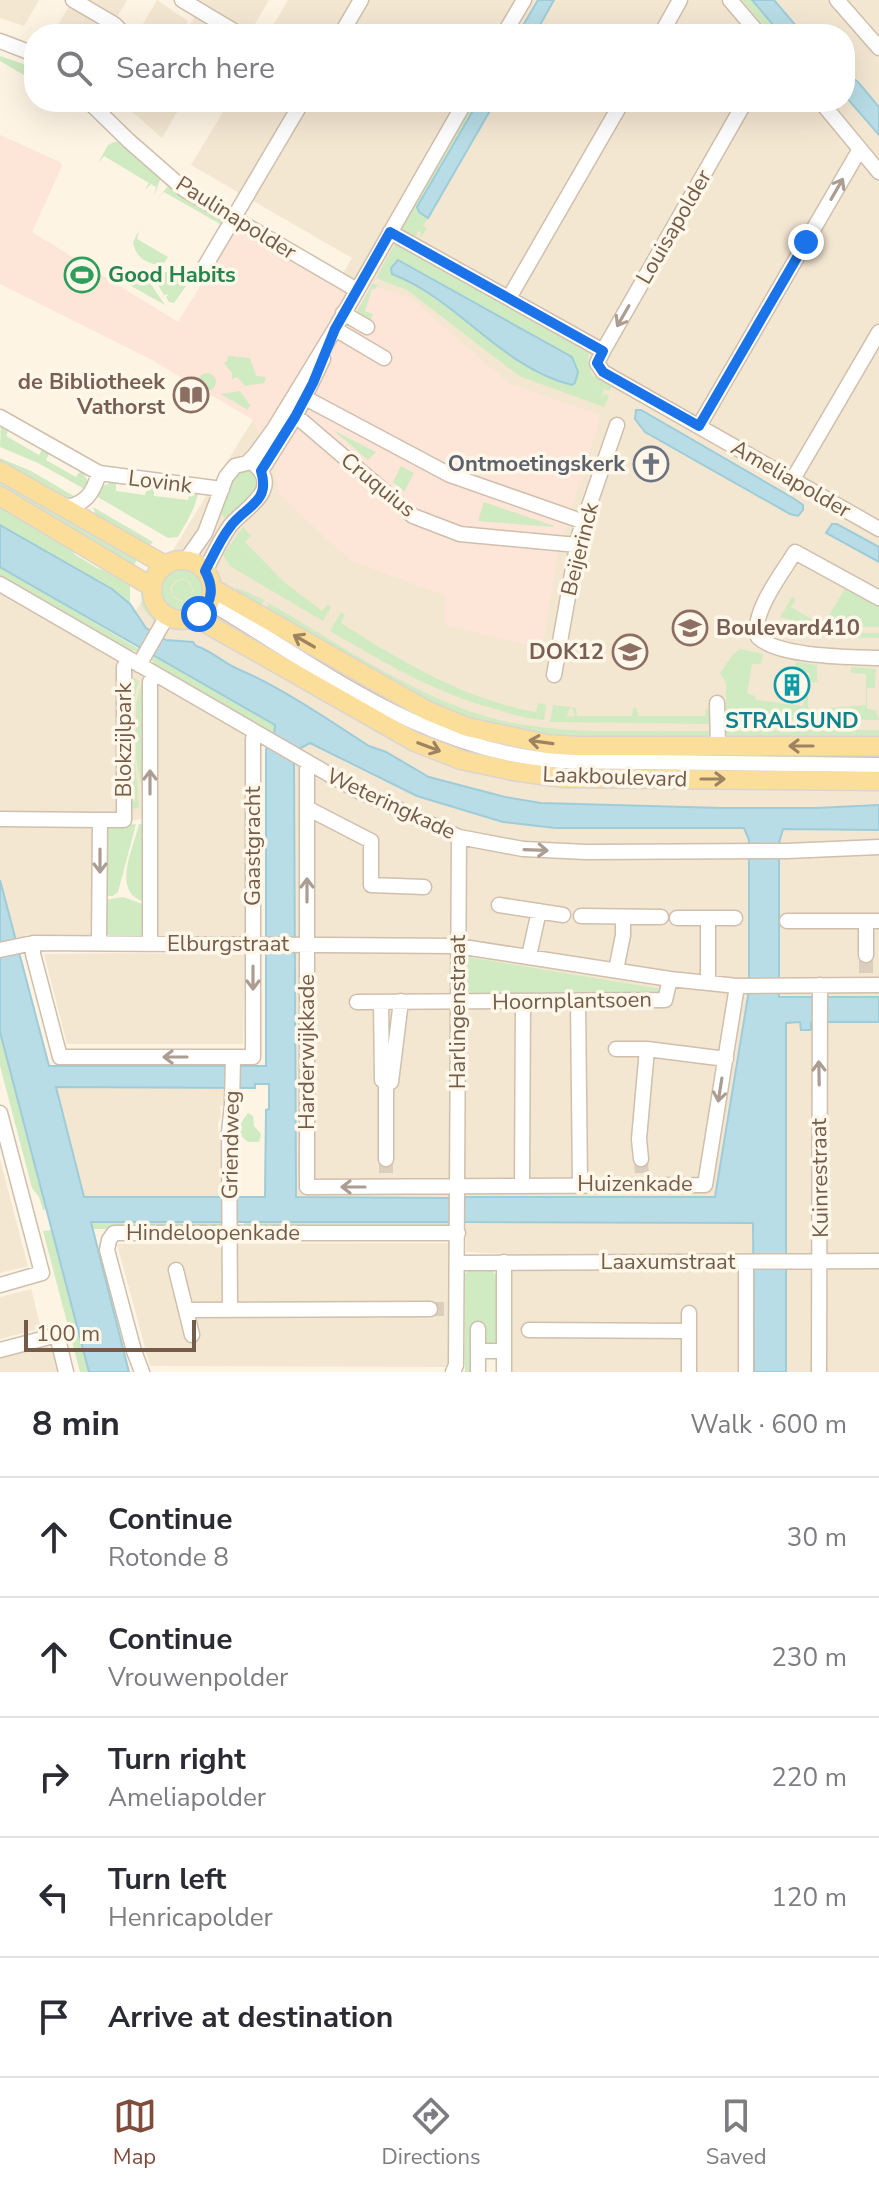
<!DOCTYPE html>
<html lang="en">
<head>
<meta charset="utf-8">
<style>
  :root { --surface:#fff; --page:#f2f2f3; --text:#2b2b33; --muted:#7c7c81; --line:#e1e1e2; --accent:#804c3c }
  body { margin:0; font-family:"Nunito Sans",sans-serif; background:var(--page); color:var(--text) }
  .scale { position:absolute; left:24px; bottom:20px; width:172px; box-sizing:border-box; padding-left:8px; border:4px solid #755c49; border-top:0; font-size:22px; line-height:28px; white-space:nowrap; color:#755c49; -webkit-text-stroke:6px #fff8ea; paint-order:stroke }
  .stop { position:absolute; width:24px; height:24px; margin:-18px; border:6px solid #1a73e8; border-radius:50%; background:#fff }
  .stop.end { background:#1a73e8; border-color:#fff; box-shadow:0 2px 8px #0008 }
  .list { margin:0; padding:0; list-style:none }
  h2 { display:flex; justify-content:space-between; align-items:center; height:104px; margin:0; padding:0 32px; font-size:34px }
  h2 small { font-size:26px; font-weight:400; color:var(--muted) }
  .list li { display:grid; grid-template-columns:52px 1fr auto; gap:24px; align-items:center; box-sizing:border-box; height:120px; padding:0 32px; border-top:2px solid var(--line) }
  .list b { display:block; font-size:30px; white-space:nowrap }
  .list p { margin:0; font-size:26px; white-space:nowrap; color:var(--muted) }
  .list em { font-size:26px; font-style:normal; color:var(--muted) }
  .icon { flex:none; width:44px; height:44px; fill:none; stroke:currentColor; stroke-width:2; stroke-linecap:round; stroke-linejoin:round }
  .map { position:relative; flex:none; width:879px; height:1372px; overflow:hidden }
  .search { position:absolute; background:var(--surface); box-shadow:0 8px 32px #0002; left:24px; right:24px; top:24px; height:88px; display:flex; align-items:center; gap:20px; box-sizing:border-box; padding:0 28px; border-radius:32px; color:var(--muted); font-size:30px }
  .sheet { height:704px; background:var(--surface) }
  nav { display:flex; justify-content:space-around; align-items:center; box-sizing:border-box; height:112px; border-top:2px solid var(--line); background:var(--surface); font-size:22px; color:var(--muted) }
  nav a { display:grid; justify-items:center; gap:4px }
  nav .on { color:var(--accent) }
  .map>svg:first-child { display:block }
  .residential { fill:#f4e7d2 }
  .commercial { fill:#fde5d7 }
  .green { fill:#d0eac2; fill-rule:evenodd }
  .water { fill:#b8dde6; stroke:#9eccd8; stroke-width:2; fill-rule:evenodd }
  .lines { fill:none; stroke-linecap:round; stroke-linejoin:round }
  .minor-tunnel { stroke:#dbcebd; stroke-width:14; stroke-dasharray:14 7; stroke-linecap:butt }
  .minor-casing { stroke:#d0bfad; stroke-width:17 }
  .major-casing { stroke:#dbd5d0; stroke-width:21 }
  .minor { stroke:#fff; stroke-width:14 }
  .major { stroke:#fcde9b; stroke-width:18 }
  .oneway { stroke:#ac9d92 }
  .oneway2 { stroke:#9e8362 }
  .route { stroke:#1a73e8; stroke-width:10 }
  .labels { text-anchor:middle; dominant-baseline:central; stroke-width:7; stroke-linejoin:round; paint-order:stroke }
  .street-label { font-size:22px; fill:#755c49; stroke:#fff8ea }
  .leisure-label { font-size:22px; font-weight:bold; fill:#27864d; stroke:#fff8ea; text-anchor:start }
  .education-label { font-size:22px; font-weight:bold; fill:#785e54; stroke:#fff8ea; text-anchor:end }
  .worship-label { font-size:22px; font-weight:bold; fill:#5b616d; stroke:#fff8ea; text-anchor:end }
  .culture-label { font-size:22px; font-weight:bold; fill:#0d838f; stroke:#fff8ea }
</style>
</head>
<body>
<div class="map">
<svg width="879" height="1372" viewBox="0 0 879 1372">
  <rect width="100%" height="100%" fill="#fdf4e4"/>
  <path class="residential" d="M0,0h39l-15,26 -24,-8z
    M83,0h44l-11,19z
    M157,0l31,21 -7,13h-44z
    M192,0h77l-20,34z
    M288,0h591v1372h-370l1,-118 -44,-2 -1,-54 -1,5 -16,-5 -152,-1 -2,-433 8,-35 -178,-99 228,-372 -161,-93 38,-63h616v-68h-577z
    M70,4l40,24 -3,6h-54z
    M196,14l34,20h-46z
    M121,102h62l-21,36z
    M0,583l260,141 -11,212h-95l-7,-118 -55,9v110h-78l-14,-51z
    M125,953l120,2 -2,89h-176l-23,-90z
    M55,1087h170v18l-5,1 1,11 -3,6v8h3v66h-137z
    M0,1159l28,107 -28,7z
    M449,1243l-1,121 -2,3 -296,-1 -33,-122z
    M31,1289l10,39 -41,11v-42z
    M44,1344l10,6 6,22h-60v-16z"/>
  <path class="commercial" d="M0,135l60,27 2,4 -30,66 146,90 57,-92 100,46 74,20 99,87 93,32 -43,138 -16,95 -93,-22 -3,-3v-27l-95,-35 -72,-67 -6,-32 -20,-42 -101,-60 -152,-76z"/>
  <path class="green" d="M742,0h9l29,34h-9z
    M0,56l26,9 3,-8 4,2 -5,7 6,6v9l-34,-20z
    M471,102h7l-61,105 2,5 9,6 -5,8 4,2 -7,11 1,-7 -3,-1 -3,6 -15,-9z
    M114,142h6l41,35 -7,19 2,-9 -5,-3 -6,6 4,-7 -45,-27 -6,7 10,-18z
    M170,184l53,36 -5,11 2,-7 -56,-32 -6,6z
    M139,230l-2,9 31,18 -6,9c-15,-3 -26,-7 -29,-24z
    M395,244l194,109 -1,9 4,13 20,11 -3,5 -3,-1 -25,-15 23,14 -3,10 3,-5 5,2 -5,11 -85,-31 -112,-86 -31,-12zM398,260l69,38 103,87c-71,-21 -113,-85 -178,-111l-1,-6z
    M162,271l22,5 3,6v2l-5,-1 4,3 -12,17 -5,-1 -3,-5 3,-3 -5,1 -9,-15 1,-6z
    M133,273l15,7 17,25 -41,-23 -2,-7z
    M373,283l11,6 -7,-3 -2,3h-3l-7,22 8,3 -3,7 -13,-10z
    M228,356l22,2 6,18 10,1 -2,6 -19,3 -8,-9 -5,2v-6l-8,-10 3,-2z
    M198 382a9 9 0 1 1 18 0a9 9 0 1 1-18 0Z
    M240,391l10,14 -2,5 -27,-16z
    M1,423l8,6 -3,7 33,19 4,-7 7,4 -4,8 30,17 5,-7 7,11 -2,9 -48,-27 -38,-16z
    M333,430l43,22 -8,8z
    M0,458l31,13 48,28 -10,3 -69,-34z
    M401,466l13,7 -10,19 -11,-10z
    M247,468l9,6 1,15 -28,30 -5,-2 -4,-5c4,-17 8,-39 27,-44z
    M0,475l139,81 -8,14 -131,-77z
    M110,483h6v8l29,4 2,-8h7v9l34,4 2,-8 8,1c-3,17 -12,29 -20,44l-10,1 -72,-42 7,-10z
    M0,500l76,50 -2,4 23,14 33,12v24l-18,-15 -112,-64z
    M484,502l70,24 -1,1 -75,-6z
    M93,507l60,35 -8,8 -47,-29z
    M243,527l8,9 -6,6 39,40 38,29 6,-7 3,3 -8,14 -93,-55 -7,-11z
    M181,566l16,6 8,17 -4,14c-21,24 -54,-1 -37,-28zM182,579l8,3 3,8 -3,7 -9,4 -7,-3 -4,-9 5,-8z
    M0,567l139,82 -2,3 -5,-2 -3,5 -129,-74z
    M172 590a10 10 0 1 1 20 0a10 10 0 1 1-20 0Z
    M140,582c8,11 16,28 16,42l-14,-17z
    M846,587l33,19v21h-57z
    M237,588l28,12 -6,6 6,4 4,-6 -4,-3c72,41 153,99 234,119 69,16 143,10 213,11l-7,9 -158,1 -98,-25 -213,-118z
    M792,597l4,2 -5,8 29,17 -1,3 -39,-10z
    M341,612l4,3 -4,8c61,39 123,76 195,89l2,-9 8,2 -2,15c-17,-1 -33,-6 -49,-11 -60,-16 -112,-47 -165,-78z
    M823,632l56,1v5l-57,-1z
    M741,649l22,5 -2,10h-9l-5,29 8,3 1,4 47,6 7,-33 -16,-4 2,-7 21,3v17l-9,1v25l9,1v4h10l1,-5 38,-3v-31l-15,-1v-6l25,2 -1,19h-8v21l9,1 3,10h-153v-37l-6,-10 14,-20z
    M153,655l122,70 -2,9 -122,-66 3,-5 -4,-4z
    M129,675l10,6c-15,41 -1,84 0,126l-10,3 1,-9h5v-6h-5z
    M142,682l4,2 -2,101 -3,-1 -5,-27v-53z
    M553,705l17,2 -3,10 8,-1 -3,-9 4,1 1,8h55l1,-8h4l1,8h67l1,-8 6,3v13l-162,-2z
    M879,730v13l-151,-5 -4,-7z
    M136,824l-18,68 -5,4h-8l1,-69z
    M139,824h4l2,78c-35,-9 -11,-55 -6,-78z
    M123,897l22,8 -1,30c-10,5 -31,5 -39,-2v-33z
    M467,957l194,32 -1,5 -193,1z
    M0,1032l46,177 -3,1 -4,-13 -7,-9 -32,-122z
    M248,1113l5,3 1,10 7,8 -2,8h-11l-8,-7 1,-12z
    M92,1223h132v6h-131z
    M244,1223h205v6l-205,-1z
    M52,1230l37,142h-9l-37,-141z
    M470,1269l21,1 5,5v68l-11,2v-4h-3l-7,31h-10v-98z"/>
  <path class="water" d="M538,0h16l-19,34h-17z
    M752,0h22l29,34h-22z
    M845,73l13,9 21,25v28l-34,-39z
    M478,102h17l-67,116 -9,-6 -2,-5z
    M398,260l174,97 6,15 -3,11 -3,2c-72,-18 -114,-86 -180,-111l-1,-6z
    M636,410h5l152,88 10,7v5l-5,6 -8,-2 -145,-82 -10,-13z
    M832,524h5l42,23v15l-53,-29z
    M0,525l112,64 18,15 16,24 20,12 27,2 3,4c17,5 28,18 44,24 42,18 87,49 129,76l17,6 43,25 76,20 36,6 181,5h93l64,-3v25l-96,-1 -4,14v154h100v25h-68v8h-10l-1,-8 -14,1v349h-32l-1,-149 -289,-1v-5l-10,5h-215l-5,-4 -9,4h-134l38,150h-40l-89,-340v-152l49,186h217v-317l8,-14 1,-10 -275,-158zM310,743l107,53 86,26 52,6h189l5,12v150l-34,207h-250l-1,6 -16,-5 -152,-1 -2,-433 3,-14zM255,1084h14v25l-3,1 -1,87h-181l-28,-110 199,1z"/>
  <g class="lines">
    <path class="minor-tunnel" d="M866,973v-18
      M386,1159v18
      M641,1159l1,18
      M430,1309h18"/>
    <g class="minor-casing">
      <path id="minor" d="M73,0l41,24 10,10
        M182,0l57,34
        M730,0l29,34
        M837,0l42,48
        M341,34l20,-34
        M504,34l20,-34
        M661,34l19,-34
        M0,41l34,13
        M89,102l40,39 56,49 172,100
        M821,102l58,70
        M390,232l213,119 -6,12 6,9 276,157
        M204,268l98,-166
        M509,298l113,-196
        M343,313l24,14
        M335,329l49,29
        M603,351l142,-249
        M296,393l154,82 134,47
        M285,411l17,10 111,95 47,18 117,11
        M0,417l99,56 123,16
        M699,426l161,-277
        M261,471l34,-54 28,-58
        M793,479l86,-147
        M62,508c23,-3 31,-14 37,-35
        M186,560l19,-27 21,-56 9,-11 12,-3 8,-8 19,-26 61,-100 130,-227
        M205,571c8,-15 15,-31 25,-45 13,-17 53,-36 25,-61
        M0,584l356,206 103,47 64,12 63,3 201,-1 92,-4
        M879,598l-84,-46c-12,20 -45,62 -37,85 20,20 92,20 121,21
        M209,602c113,67 216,150 353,159l317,4
        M139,665l28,-49
        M554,675l25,-140 38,-110
        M717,703l1,43
        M310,764l-3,5v418l398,-2 32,-199
        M307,808l64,33v44l53,2
        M0,819l100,1
        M499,905l64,10
        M581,916l80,1
        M677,918h58
        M708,918v65
        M787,921h92
        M33,943v11l27,103h193v-318l4,-6
        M99,943l1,-123h24v-153l5,-8
        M150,944v-262l5,-8
        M0,950l33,-7 424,3 213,33 67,7 142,-1
        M866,955v-34
        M529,956l10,-45
        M616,970l7,-35v-18
        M357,1002l308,-2 5,-21
        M381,1002l1,78 4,2
        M578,1002l2,182
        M616,1049h31
        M0,1113l42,160 -42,12
        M386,1159v-77h5l10,-81
        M641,1159l-2,-20 8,-90 79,10
        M522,1185l1,-183
        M504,1262v110
        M746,1262v110
        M457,1263l422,-2
        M176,1270l16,65
        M230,1309l-1,-177 3,-27 1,-48
        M186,1310l244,-1
        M478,1329v22
        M529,1330l160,1
        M0,1350l57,-15 9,37
        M142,1372l-8,-21 -27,-101 2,-10 5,-7h344
        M453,1372l3,-7 3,-528
        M478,1372v-21h26
        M689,1372v-59
        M819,1372l1,-387"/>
    </g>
    <g class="major-casing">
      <path id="major" d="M0,471l165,94
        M0,496l152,91
        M152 590a30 30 0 1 1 60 0a30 30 0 1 1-60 0Z
        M212,588l216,123 39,16 80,17 29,2h303
        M195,617l220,125 46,18 52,11 50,7 316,3"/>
    </g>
    <use href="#minor" class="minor"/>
    <use href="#major" class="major"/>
  </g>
  <defs><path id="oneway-shaft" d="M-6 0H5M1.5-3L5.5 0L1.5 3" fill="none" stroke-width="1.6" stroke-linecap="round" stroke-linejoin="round" transform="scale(2)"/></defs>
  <g class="oneway">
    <use href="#oneway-shaft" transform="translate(837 189) rotate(-60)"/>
    <use href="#oneway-shaft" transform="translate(623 316) rotate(120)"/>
    <use href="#oneway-shaft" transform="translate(150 782) rotate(-90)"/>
    <use href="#oneway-shaft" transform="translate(536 850) rotate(2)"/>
    <use href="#oneway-shaft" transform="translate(100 861) rotate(90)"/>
    <use href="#oneway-shaft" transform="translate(307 890) rotate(-90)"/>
    <use href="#oneway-shaft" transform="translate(253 978) rotate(90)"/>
    <use href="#oneway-shaft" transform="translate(175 1057) rotate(180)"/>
    <use href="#oneway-shaft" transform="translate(819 1073) rotate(-91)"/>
    <use href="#oneway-shaft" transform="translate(720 1090) rotate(99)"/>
    <use href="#oneway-shaft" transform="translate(353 1187) rotate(180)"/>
  </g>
  <g class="oneway2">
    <use href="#oneway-shaft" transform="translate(304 641) rotate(-150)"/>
    <use href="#oneway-shaft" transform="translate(541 742) rotate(-172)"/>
    <use href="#oneway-shaft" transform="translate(801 746) rotate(-180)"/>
    <use href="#oneway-shaft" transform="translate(429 747) rotate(21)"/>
    <use href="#oneway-shaft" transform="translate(713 779)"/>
  </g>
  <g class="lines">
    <path class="route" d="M199,614c14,-12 15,-27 6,-43 8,-15 15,-31 25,-44 15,-21 41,-24 31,-56l34,-54 18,-34 22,-54 55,-97 213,119 -6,12 6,9 96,54 107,-184"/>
  </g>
  <defs>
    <g id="stadium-ring" transform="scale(1.8)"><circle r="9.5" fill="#fff8ea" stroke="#2e9e5b" stroke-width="1.5"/><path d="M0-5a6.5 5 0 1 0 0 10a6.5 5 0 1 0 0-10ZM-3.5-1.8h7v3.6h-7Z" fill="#2e9e5b"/></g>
    <g id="library-ring" transform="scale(1.8)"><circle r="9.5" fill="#fff8ea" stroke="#8d6e63" stroke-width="1.5"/><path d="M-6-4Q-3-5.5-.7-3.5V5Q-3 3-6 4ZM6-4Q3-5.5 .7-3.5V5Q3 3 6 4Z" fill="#8d6e63"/></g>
    <g id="church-ring" transform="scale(1.8)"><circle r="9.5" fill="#fff8ea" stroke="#6b7280" stroke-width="1.5"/><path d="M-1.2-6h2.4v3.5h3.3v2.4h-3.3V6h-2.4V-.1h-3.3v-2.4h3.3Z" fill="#6b7280"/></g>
    <g id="school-ring" transform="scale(1.8)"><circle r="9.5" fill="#fff8ea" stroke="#8d6e63" stroke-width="1.5"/><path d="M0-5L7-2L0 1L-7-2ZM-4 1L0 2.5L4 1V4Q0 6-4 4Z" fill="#8d6e63"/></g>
    <g id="building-ring" transform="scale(1.8)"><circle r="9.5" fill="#fff8ea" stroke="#0f9aa8" stroke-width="1.5"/><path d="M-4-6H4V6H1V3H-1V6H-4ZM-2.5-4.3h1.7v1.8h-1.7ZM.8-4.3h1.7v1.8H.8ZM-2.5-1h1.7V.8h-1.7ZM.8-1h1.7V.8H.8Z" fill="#0f9aa8"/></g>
  </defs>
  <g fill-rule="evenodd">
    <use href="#stadium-ring" x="82" y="275"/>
    <use href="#library-ring" x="191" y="395"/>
    <use href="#church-ring" x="651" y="464"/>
    <use href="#school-ring" x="690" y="628"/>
    <use href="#school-ring" x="630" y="652"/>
    <use href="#building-ring" x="792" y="685"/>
  </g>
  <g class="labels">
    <g class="street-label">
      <text transform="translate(236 218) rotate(32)">Paulinapolder</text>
      <text transform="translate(674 227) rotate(-60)">Louisapolder</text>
      <text transform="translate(791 479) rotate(30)">Ameliapolder</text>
      <text transform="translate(160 482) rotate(7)">Lovink</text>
      <text transform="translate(378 485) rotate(39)">Cruquius</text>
      <text transform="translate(580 549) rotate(-76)">Beijerinck</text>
      <text transform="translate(124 740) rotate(-90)">Blokzijlpark</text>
      <text transform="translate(615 777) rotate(2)">Laakboulevard</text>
      <text transform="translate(391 804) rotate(25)">Weteringkade</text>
      <text transform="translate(253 846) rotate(-90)">Gaastgracht</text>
      <text x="228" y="944">Elburgstraat</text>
      <text transform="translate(572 1001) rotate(-1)">Hoornplantsoen</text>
      <text transform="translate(458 1012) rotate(-90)">Harlingenstraat</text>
      <text transform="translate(307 1052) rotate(-90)">Harderwijkkade</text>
      <text transform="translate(231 1145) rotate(-89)">Griendweg</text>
      <text transform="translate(820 1178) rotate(-91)">Kuinrestraat</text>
      <text x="635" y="1184">Huizenkade</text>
      <text x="213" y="1233">Hindeloopenkade</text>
      <text x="668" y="1262">Laaxumstraat</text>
    </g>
    <g class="leisure-label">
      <text x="108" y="275">Good Habits</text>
    </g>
    <g class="education-label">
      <text x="165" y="382">de Bibliotheek<tspan x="165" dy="25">Vathorst</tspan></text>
      <text x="716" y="628" text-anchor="start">Boulevard410</text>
      <text x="604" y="652">DOK12</text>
    </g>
    <g class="worship-label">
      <text x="625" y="464">Ontmoetingskerk</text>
    </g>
    <g class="culture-label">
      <text x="792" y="721">STRALSUND</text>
    </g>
  </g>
</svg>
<div class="scale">100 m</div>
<div class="stop" style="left:199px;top:614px"></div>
<div class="stop end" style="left:806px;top:242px"></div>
<div class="search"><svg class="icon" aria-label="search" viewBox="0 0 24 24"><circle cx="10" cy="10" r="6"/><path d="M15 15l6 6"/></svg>Search here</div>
</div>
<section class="sheet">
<h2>8 min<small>Walk · 600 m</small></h2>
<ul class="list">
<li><svg class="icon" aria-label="ahead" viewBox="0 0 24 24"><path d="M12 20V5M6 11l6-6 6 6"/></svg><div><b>Continue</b><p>Rotonde 8</p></div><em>30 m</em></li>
<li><svg class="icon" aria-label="ahead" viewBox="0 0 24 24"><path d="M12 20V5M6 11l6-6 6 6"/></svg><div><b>Continue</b><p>Vrouwenpolder</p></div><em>230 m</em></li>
<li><svg class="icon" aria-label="right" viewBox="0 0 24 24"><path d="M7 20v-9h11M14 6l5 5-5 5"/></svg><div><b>Turn right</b><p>Ameliapolder</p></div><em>220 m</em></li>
<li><svg class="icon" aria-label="left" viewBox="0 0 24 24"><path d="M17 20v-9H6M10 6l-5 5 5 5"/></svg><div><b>Turn left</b><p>Henricapolder</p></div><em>120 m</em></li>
<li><svg class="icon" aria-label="arrive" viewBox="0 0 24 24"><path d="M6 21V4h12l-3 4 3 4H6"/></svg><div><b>Arrive at destination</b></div></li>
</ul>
</section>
<nav>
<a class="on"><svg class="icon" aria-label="map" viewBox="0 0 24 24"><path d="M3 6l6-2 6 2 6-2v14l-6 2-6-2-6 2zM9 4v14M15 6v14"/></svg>Map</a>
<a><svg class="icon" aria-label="directions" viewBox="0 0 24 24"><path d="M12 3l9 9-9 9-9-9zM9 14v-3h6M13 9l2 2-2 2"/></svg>Directions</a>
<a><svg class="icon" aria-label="saved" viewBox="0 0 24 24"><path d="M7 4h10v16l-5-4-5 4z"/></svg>Saved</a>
</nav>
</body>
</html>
